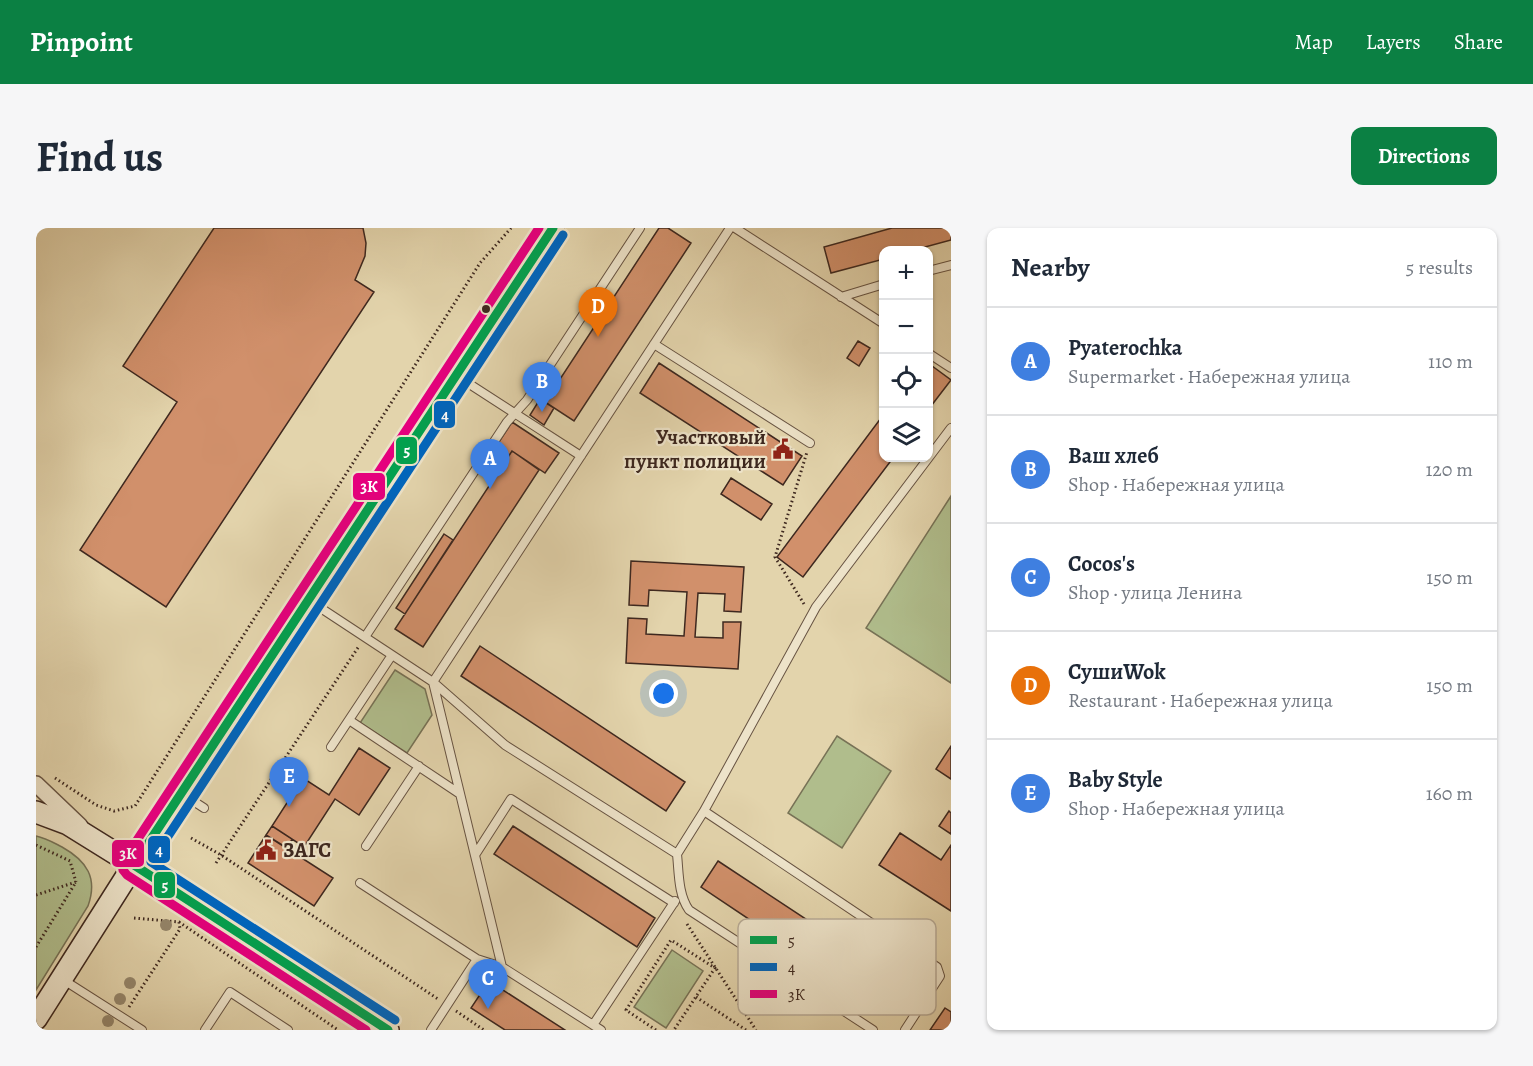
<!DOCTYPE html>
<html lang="en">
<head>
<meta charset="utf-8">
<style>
  :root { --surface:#fff; --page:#f6f6f7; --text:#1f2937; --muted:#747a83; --line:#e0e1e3; --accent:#0b8043 }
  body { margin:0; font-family:Alegreya,serif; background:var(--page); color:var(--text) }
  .controls { position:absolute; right:18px; top:18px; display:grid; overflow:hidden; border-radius:12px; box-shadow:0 2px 4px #0004 }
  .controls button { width:54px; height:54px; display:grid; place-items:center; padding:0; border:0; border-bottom:2px solid var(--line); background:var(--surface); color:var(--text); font:30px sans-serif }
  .you { position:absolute; left:628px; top:466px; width:21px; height:21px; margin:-15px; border:4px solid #fff; border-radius:50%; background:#1a73e8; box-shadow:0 0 0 9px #1a73e833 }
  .badge { display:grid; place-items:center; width:39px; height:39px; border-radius:50%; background:var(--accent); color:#fff; font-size:20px; font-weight:700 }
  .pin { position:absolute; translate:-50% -50px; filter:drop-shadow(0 2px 3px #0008) }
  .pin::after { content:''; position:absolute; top:32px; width:21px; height:18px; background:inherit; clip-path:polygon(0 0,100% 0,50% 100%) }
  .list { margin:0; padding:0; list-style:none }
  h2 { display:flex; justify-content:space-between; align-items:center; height:78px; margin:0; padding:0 24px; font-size:26px }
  h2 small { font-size:20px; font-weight:400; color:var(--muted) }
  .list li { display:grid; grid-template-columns:39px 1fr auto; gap:18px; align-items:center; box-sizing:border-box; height:108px; padding:0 24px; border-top:2px solid var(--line) }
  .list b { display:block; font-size:22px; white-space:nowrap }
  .list p { margin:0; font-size:20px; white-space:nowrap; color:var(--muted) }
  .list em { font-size:20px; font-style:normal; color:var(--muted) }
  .icon { flex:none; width:33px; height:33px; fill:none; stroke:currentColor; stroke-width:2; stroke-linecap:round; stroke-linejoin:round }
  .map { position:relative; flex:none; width:915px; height:802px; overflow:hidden; border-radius:12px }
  header { display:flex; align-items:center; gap:36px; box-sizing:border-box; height:84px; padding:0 30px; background:var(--accent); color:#fff }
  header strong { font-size:28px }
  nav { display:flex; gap:33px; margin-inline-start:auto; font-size:21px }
  .intro { display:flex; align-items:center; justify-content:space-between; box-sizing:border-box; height:144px; padding:0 36px }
  h1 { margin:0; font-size:42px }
  .button { padding:15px 27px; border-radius:12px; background:var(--accent); color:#fff; font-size:21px; font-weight:700 }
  main { display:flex; gap:36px; padding:0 36px }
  aside { flex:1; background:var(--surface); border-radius:12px; box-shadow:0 2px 4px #0004 }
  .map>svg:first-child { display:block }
  .green { fill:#b0bd8c; stroke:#777256; stroke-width:1.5 }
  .building { fill:#d1906b; stroke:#3e281f; stroke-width:1.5 }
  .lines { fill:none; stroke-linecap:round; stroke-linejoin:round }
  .service-casing { stroke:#675342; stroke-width:10 }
  .minor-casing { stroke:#675342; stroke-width:18 }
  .secondary-casing { stroke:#3e281f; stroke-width:24 }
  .path { stroke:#3e281f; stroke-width:3; stroke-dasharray:1.5 3; stroke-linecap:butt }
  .service { stroke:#ede3c9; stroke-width:8 }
  .minor { stroke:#ede3c9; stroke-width:15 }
  .secondary { stroke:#ede3c9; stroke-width:21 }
  .bus-1-casing { stroke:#ede3c9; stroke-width:14 }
  .bus-2-casing { stroke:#ede3c9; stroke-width:14 }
  .bus-3-casing { stroke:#ede3c9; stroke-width:14 }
  .bus-1 { stroke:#03a04e; stroke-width:9 }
  .bus-2 { stroke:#0065bd; stroke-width:9 }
  .bus-3 { stroke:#e5007d; stroke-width:9 }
  .tree { fill:#95866b }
  .bus-dot { fill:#3e281f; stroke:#ede3c9; stroke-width:2 }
  .labels { text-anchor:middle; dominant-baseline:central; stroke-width:4.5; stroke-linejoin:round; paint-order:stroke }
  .poi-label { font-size:21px; font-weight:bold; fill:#3e281f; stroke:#ede3c9; text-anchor:end }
  .key { fill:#ede3c9; stroke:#b8ab96; stroke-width:1.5 }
  .key-label { font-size:16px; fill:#3e281f }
  .line-badge { stroke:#ede3c9; stroke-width:2 }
  .badge-label { font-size:16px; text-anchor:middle; font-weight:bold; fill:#fff }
</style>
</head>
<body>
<header>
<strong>Pinpoint</strong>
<nav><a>Map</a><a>Layers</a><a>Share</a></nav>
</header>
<div class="intro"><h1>Find us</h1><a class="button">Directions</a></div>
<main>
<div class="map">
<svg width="915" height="802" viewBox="0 0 915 802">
  <rect width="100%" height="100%" fill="#e3d4ac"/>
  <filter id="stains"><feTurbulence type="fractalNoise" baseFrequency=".00333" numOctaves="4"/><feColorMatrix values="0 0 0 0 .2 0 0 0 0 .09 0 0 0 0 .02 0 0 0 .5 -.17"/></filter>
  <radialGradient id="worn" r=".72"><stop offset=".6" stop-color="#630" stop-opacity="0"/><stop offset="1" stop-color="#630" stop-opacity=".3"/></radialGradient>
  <path class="green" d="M915,268v187l-85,-55z
    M359,442l30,19 7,26 -25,38 -47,-30z
    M801,508l54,35 -49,77 -54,-35z
    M0,608c10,2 18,7 26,11 25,14 36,31 26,59l-52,84z
    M636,722l31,21 -37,57 -32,-21z"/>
  <path class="building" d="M178,0h149l3,15 -1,13 -10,24 19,12 -208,315 -86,-57 97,-148 -54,-36z
    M623,0h9l23,15 -117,178 -29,-19z
    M856,0h59v12l-37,10h-30v9l-53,14 -7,-26z
    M822,113l12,7 -11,18 -12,-8z
    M623,135l143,93 -19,29 -143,-92z
    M892,135l23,17 -23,30z
    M504,171l14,9 -10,17 -14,-10z
    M848,186v44h9l-90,119 -26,-20z
    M476,194l47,31 -14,20 -33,-22 -16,24 -13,-9z
    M476,223l27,19 -116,177 -28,-18z
    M695,250l41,26 -11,16 -40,-26z
    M408,306l9,6 -48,74 -9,-6z
    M595,333l113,6 -3,45 -17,-1 1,-17 -27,-1 -3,44 28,1v-16h18l-3,47 -112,-6 2,-45 19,1 -1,15 38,2 3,-44 -38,-2 -1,16 -19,-1z
    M444,418l205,136 -19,29 -205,-135z
    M915,518v33l-15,-10z
    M323,520l31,20 -31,47 -24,-16 -31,48 -32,-21 31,-48 26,17z
    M913,583l2,2v21l-12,-8z
    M236,598l20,13 -5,9 -21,-13z
    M477,598l142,92 -18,29 -143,-93z
    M864,605l41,27 10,-15v66l-72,-46z
    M230,607l67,43 -19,28 -66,-43z
    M682,633l153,101 -18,27 -152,-102z
    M453,753l76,49h-60l-34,-22z
    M909,780l6,4v18h-21z"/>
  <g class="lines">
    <g class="service-casing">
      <path id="service" d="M699,0l149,96
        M892,43l23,-6
        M805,69l43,-13
        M618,116l156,99
        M892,125l23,15
        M421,148l124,80
        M274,373l123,81 72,63 172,109 27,-43 233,156 3,9 -35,54
        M329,409l142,-215 20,-22 113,-172
        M313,492l111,74
        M295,519l61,-92
        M145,565l23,15
        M668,583l112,-204 135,-179
        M330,618l53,-80
        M641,626c2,19 1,40 12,56l184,120
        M439,627l36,-56 163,104
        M324,655l117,76
        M466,739l-69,-285 297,-454
        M26,751l80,51
        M557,797l82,-124
        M169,802l25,-38 58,38
        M395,802l46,-71 25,8 99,63"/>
    </g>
    <g class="minor-casing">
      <path id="minor" d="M0,556l44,42"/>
    </g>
    <g class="secondary-casing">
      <path id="secondary" d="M0,584l32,12 124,77 196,129
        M0,791l144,-227 373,-564"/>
    </g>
    <path class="path" d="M768,376l-29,-47 32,-105
      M19,550l41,27 18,6 21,-5 345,-543 31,-35
      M155,610l30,17 217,144
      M0,617l34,16 6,21
      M180,635l143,-217
      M0,667l40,-13 -40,65
      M98,690l45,4 159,108
      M651,696l69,106
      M660,769l50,33
      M93,779l51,-78 -1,-7
      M420,783l28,19
      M620,802l-30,-20 45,-70 44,28 -41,62"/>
    <use href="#service" class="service"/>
    <use href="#minor" class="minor"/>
    <use href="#secondary" class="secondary"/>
    <g class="bus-1-casing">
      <path id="bus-1" d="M352,802l-254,-165 419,-637"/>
    </g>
    <g class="bus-2-casing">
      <path id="bus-2" d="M359,792l-244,-158 412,-627"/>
    </g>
    <g class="bus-3-casing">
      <path id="bus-3" d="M330,802l-239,-155 -4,-5 -1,-7 417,-635"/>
    </g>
    <use href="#bus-1" class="bus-1"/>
    <use href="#bus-2" class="bus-2"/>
    <use href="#bus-3" class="bus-3"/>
  </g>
  <g class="tree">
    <circle cx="130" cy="697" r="6"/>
    <circle cx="94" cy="755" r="6"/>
    <circle cx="84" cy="771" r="6"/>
    <circle cx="72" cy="793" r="6"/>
  </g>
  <defs>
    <g id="civic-bare" transform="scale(1.62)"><path d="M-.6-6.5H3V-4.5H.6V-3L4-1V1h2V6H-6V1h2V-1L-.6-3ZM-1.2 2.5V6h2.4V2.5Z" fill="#8f2418" stroke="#ede3c9" stroke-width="2.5" paint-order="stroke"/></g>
  </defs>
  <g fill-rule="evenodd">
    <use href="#civic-bare" x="747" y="221"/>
    <use href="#civic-bare" x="230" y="622"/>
  </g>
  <circle class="bus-dot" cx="450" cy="81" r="5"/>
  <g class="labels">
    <g class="poi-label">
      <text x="730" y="209">Участковый<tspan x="730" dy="24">пункт полиции</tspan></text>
      <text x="247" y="622" text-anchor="start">ЗАГС</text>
    </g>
  </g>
  <rect x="702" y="691" width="198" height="96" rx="9" class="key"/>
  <rect x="714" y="708" width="27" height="8" fill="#03a04e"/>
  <rect x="714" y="735" width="27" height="8" fill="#0065bd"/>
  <rect x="714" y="762" width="27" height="8" fill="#e5007d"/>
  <g class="key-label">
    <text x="752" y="718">5</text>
    <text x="752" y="745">4</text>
    <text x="752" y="772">3К</text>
  </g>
  <g class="line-badge">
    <rect x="397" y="172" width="23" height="29" rx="6" fill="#0065bd"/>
    <rect x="359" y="208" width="23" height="29" rx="6" fill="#03a04e"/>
    <rect x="316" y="244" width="34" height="29" rx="6" fill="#e5007d"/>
    <rect x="111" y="607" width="24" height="29" rx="6" fill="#0065bd"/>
    <rect x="75" y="611" width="34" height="29" rx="6" fill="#e5007d"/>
    <rect x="117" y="643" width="23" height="28" rx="6" fill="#03a04e"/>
  </g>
  <g class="badge-label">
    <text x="409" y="193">4</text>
    <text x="371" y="228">5</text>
    <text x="333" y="264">3К</text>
    <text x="123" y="628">4</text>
    <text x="92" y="631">3К</text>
    <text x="129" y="663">5</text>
  </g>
  <rect width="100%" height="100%" filter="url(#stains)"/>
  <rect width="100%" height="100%" fill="url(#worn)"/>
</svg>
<div class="controls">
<button>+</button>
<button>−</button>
<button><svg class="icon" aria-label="locate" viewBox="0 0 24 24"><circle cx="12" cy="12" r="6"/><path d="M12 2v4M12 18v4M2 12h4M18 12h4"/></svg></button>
<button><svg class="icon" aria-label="layers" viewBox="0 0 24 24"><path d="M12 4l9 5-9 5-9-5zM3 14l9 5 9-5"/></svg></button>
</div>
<div class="you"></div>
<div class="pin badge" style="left:454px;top:261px;background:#3f7fe0">A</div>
<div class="pin badge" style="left:506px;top:184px;background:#3f7fe0">B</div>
<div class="pin badge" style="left:452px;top:781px;background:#3f7fe0">C</div>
<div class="pin badge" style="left:562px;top:109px;background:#e8710a">D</div>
<div class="pin badge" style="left:253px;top:579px;background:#3f7fe0">E</div>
</div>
<aside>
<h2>Nearby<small>5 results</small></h2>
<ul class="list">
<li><span class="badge" style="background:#3f7fe0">A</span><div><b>Pyaterochka</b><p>Supermarket · Набережная улица</p></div><em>110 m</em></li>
<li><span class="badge" style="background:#3f7fe0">B</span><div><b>Ваш хлеб</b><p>Shop · Набережная улица</p></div><em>120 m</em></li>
<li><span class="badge" style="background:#3f7fe0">C</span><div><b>Cocos's</b><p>Shop · улица Ленина</p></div><em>150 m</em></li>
<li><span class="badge" style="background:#e8710a">D</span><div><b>СушиWok</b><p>Restaurant · Набережная улица</p></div><em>150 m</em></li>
<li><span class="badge" style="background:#3f7fe0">E</span><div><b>Baby Style</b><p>Shop · Набережная улица</p></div><em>160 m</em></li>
</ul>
</aside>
</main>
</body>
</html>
